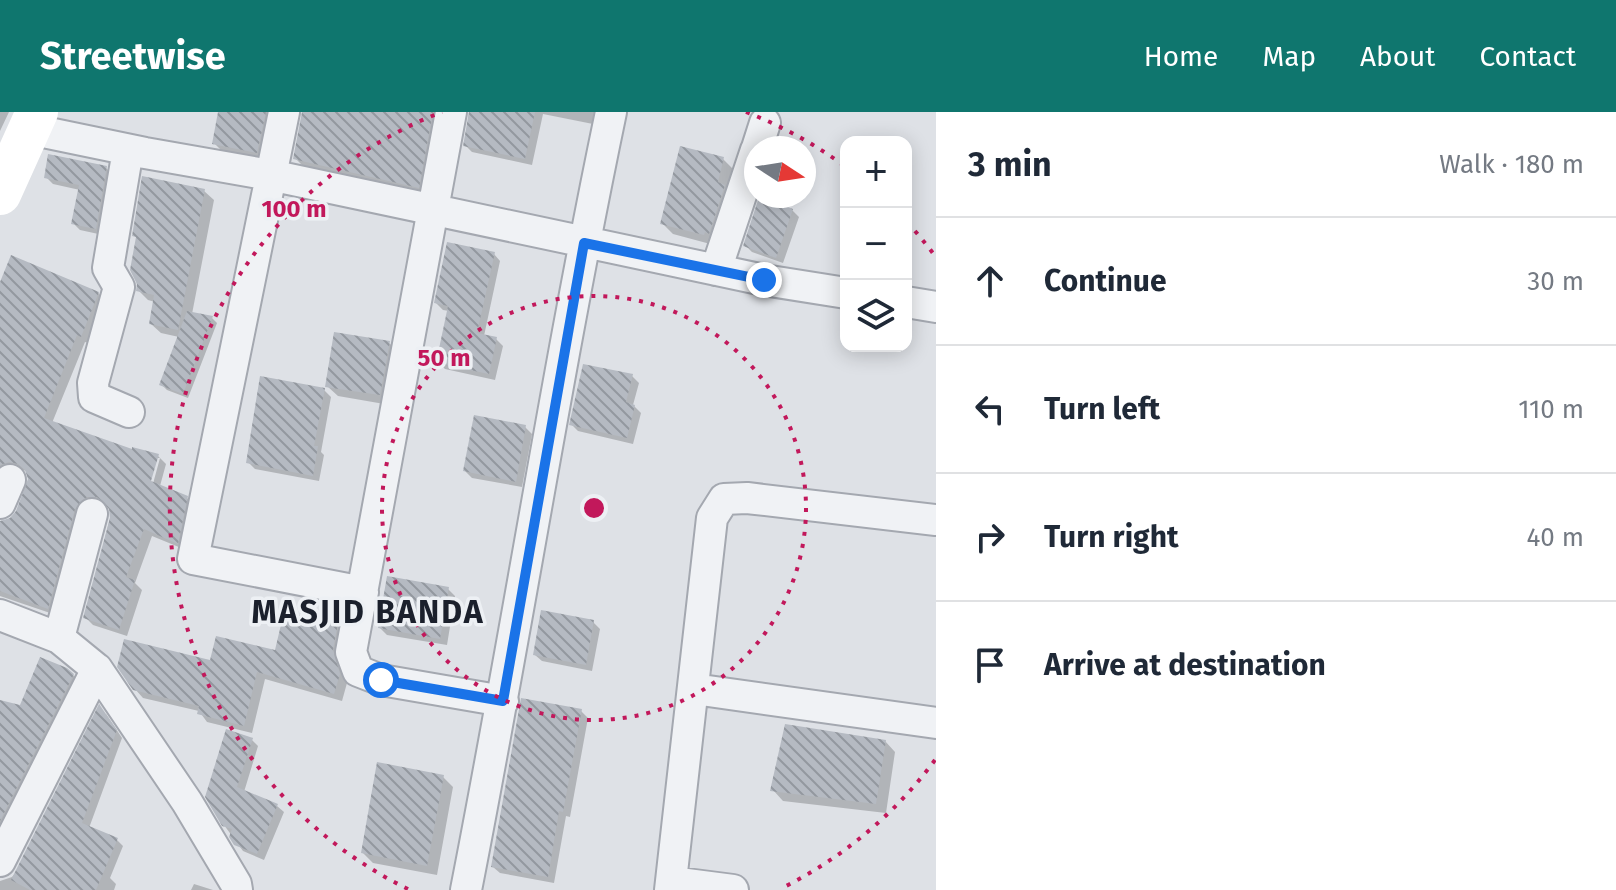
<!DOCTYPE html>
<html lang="en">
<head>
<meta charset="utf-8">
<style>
  :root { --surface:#fff; --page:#f6f6f7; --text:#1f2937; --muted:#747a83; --line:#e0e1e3; --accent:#0f766e }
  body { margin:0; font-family:"Fira Sans",sans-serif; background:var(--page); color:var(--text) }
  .controls { position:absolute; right:24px; top:24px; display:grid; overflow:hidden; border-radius:16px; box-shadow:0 4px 20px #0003 }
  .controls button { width:72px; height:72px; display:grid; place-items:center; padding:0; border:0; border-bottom:2px solid var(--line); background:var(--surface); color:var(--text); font:40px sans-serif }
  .compass { position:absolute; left:744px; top:24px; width:72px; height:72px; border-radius:50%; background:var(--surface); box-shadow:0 4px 20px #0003; rotate:102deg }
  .stop { position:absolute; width:24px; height:24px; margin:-18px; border:6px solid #1a73e8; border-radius:50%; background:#fff }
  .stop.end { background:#1a73e8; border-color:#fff; box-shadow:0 2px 8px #0008 }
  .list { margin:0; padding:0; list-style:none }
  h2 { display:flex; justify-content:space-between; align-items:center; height:104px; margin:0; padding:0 32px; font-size:34px }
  h2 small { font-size:26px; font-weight:400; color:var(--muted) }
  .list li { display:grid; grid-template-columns:52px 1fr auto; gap:24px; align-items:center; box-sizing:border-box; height:128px; padding:0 32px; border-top:2px solid var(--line) }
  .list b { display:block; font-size:30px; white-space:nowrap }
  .list em { font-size:26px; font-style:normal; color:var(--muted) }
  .icon { flex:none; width:44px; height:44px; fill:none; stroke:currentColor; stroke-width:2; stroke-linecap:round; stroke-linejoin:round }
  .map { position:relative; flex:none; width:936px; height:778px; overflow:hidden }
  header { display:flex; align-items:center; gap:48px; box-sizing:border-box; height:112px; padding:0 40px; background:var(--accent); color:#fff }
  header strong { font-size:38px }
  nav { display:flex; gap:44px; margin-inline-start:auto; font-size:28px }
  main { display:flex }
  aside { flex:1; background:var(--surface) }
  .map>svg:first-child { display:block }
  .shadow { fill:#0003; fill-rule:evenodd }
  .building { fill:url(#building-back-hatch) }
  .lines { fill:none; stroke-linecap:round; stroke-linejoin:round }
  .minor-casing { stroke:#a4a8b0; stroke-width:34 }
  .minor { stroke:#f0f2f5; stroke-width:30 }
  .secondary { stroke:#fff; stroke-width:42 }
  .route { stroke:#1a73e8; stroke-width:10 }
  .ring { fill:none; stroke:#c2185b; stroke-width:4; stroke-dasharray:4 8 }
  .labels { text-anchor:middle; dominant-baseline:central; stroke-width:7; stroke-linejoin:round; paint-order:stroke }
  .district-label { font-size:32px; font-weight:bold; letter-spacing:2px; fill:#1b202c; stroke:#edf0f4 }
  .centre { fill:#c2185b; stroke:#edf0f4; stroke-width:4 }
  .ring-label { font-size:24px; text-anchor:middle; font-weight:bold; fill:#c2185b; stroke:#edf0f4; stroke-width:7; stroke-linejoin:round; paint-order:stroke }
</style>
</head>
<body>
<header>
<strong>Streetwise</strong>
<nav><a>Home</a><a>Map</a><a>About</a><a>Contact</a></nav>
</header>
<main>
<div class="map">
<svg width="936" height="778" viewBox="0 0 936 778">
  <defs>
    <pattern id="building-back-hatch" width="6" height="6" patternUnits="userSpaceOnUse" patternTransform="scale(2)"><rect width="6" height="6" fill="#b5bac2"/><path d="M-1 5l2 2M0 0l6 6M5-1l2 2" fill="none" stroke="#93989f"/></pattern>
  </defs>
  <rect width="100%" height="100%" fill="#dee1e6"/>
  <path class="shadow" d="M0,0h9l-9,19z
    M220,0h55l-11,47 -43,-9 -7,-7z
    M303,0h138l-16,82 -123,-29 -7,-7z
    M469,0h134l-5,13 -55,-11 -11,51 -60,-13 -7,-7z
    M723,47l10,10 -19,76 -41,-11 -11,-11z
    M106,56l7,7 -10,60 -23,-5 -7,-7 7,-33 -27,-6 -7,-7z
    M204,79l10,9 -22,114 20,4 5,5 -29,75 -21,-8 -5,-5 17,-48 -18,-4 -10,-9 4,-22 -7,-2 -10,-10v-51l-4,-4z
    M792,98l7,7 -16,46 -31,-11 -7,-7z
    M494,142l6,7 -16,75 12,3 7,7 -8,34 -50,-11 -7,-7 11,-51 -6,-1 -7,-7z
    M0,175l98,6 8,8 -17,42 -4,-1 -33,81 81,28 25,5 8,8 -6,22 26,11 9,9 -9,44 -34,-14 -17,47 7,7 -15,46 -34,-11 -8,-8 27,-107 -5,-6h-10l-41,111 -56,-19v-73l11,-3 7,-8 12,-33 -3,-8 -9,-2 -18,15zM155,346h5l-9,33 -4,-1z
    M389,231l11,10 -10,52 -52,-9 -11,-10z
    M632,264l7,7 -6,22 8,8 -8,31 -55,-13 -7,-7z
    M324,278l7,7 -10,55 3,3 -5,26 -64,-12 -7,-7z
    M525,315l7,7 -10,53 -50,-9 -7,-7z
    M448,477l7,7 -8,49 -60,-10 -7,-7z
    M593,510l7,7 -8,42 -50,-10 -7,-6z
    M337,513l8,8 -5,26 7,24 -5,18 -77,-22 -13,54 -45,-11 -8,-11 -56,-13 -8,-9 76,-26 66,-10z
    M73,563l7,7 -80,158v-137l16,5z
    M581,599l7,7 -18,99 -4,-1 -12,67 -54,-10 -7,-6z
    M106,602l16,24 -33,90 27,11 7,7 -13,32 6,6 -2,6h-114v-9l12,-4 5,-6z
    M251,627l7,7 -14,46 33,14 7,6 -20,48 -21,-9 -19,-26z
    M885,629l10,11 -9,61 -103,-12 -10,-11z
    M443,665l10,10 -16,88 -64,-12 -10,-10z
    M194,772l19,6h-22z"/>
  <path class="building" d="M218,0h48l-9,41 -45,-9z
    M302,0h131l-14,76 -126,-29z
    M469,0h66l-10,47 -62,-13z
    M680,34l44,11 -6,25 7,3 -16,49 -4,-2 -1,3 -44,-11z
    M48,42l59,12 -11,63 -25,-5 8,-39 -35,-7z
    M142,64l63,13 -27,141 -29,-6 5,-29 -18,-4 1,-7 -7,-14 6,-33 -4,-1z
    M759,85l34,12 -17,49 -33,-12z
    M447,130l48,10 -18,81 20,4 -8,37 -53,-11 12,-57 -14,-3z
    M11,143l88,37 -18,45 -4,-2 -33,83 88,31v-2l27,7 -8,27 37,15 -10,48 -34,-15 -18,48 9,3 -16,50 -36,-12 27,-100 -1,-9 -12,-12h-10l-12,12 -27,100 -48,-18v-70l10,-3 6,-7 12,-32 -3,-9 -7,-6 -9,-2 -9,3v-183z
    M187,199l26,5 -30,78 -24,-9z
    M334,220l56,9 -10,54 -55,-8z
    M583,252l50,10 -7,28 9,3 -8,33 -58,-13z
    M260,264l65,12 -11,58h4l-5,30 -67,-13z
    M474,303l52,10 -10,57 -53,-11z
    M387,464l62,11 -9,52 -62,-11z
    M541,498l53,10 -8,45 -53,-10z
    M284,500l54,11 -5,27 7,24 -6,20 -77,-22 -13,54 -47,-12 2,-8 -66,-16 -16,-23 7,-28 86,21 6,-24 59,14z
    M40,545l27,11 7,6 -74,147v-121l20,5z
    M521,586l61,11 -19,103 -4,-1 -11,66 -57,-10z
    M99,592l18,26 -35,93 36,15 -22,52h-66l-19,-10z
    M785,612l101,16 -10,64 -106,-13z
    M226,617l27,9 -16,49 41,17 -21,50 -23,-9 -5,-8 3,-8 -10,-3 -17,-29z
    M377,650l67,13 -17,91 -66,-13z"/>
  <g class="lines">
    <g class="minor-casing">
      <path id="minor" d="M284,0l-91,447 170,33
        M451,0l-100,540 7,19 23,9 122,21
        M29,17l116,24 125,22 494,105 82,13
        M757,36l8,-25
        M128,38l-20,118 11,19 -26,96 1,14 35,15
        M716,158l40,-120
        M906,190l30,5
        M0,391l10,-23
        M0,503l59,23 38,31 90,133 49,82 1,6
        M59,526l33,-124
        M694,577l242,34
        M0,749l97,-192
        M671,770l62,8
        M466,778c51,-259 91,-520 145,-778
        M670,778l42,-372 12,-19 23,-1 189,22"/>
    </g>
    <use href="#minor" class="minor"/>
    <path class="secondary" d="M0,82l37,-82"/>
  </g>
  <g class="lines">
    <path class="route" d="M381,568l122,21 81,-458 180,37"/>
  </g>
  <g class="ring">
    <circle cx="594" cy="396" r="212"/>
    <path d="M935 648A424 424 0 0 1 780 777M408 777A424 424 0 0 1 442 0M746 0A424 424 0 0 1 843 53M907 110A424 424 0 0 1 935 144"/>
  </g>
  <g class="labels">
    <g class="district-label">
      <text x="368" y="500">MASJID BANDA</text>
    </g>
  </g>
  <circle cx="594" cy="396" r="12" class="centre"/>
  <g class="ring-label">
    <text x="294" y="105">100 m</text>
    <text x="444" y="254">50 m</text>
  </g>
</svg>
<div class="controls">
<button>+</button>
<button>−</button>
<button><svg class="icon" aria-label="layers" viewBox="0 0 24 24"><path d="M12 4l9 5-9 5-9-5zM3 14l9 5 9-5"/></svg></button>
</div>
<svg class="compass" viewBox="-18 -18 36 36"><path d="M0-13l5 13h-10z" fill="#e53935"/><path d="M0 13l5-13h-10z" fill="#747a83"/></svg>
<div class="stop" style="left:381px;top:568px"></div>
<div class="stop end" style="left:764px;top:168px"></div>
</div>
<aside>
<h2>3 min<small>Walk · 180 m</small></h2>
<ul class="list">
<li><svg class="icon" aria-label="ahead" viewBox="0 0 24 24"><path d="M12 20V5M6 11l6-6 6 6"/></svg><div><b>Continue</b></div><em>30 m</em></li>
<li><svg class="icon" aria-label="left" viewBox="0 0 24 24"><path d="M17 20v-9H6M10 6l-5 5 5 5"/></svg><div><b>Turn left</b></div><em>110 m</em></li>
<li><svg class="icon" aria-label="right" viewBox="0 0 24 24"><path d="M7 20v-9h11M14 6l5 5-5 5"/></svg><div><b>Turn right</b></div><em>40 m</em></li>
<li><svg class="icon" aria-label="arrive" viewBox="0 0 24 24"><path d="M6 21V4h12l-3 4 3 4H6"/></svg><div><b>Arrive at destination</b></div></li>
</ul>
</aside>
</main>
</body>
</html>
